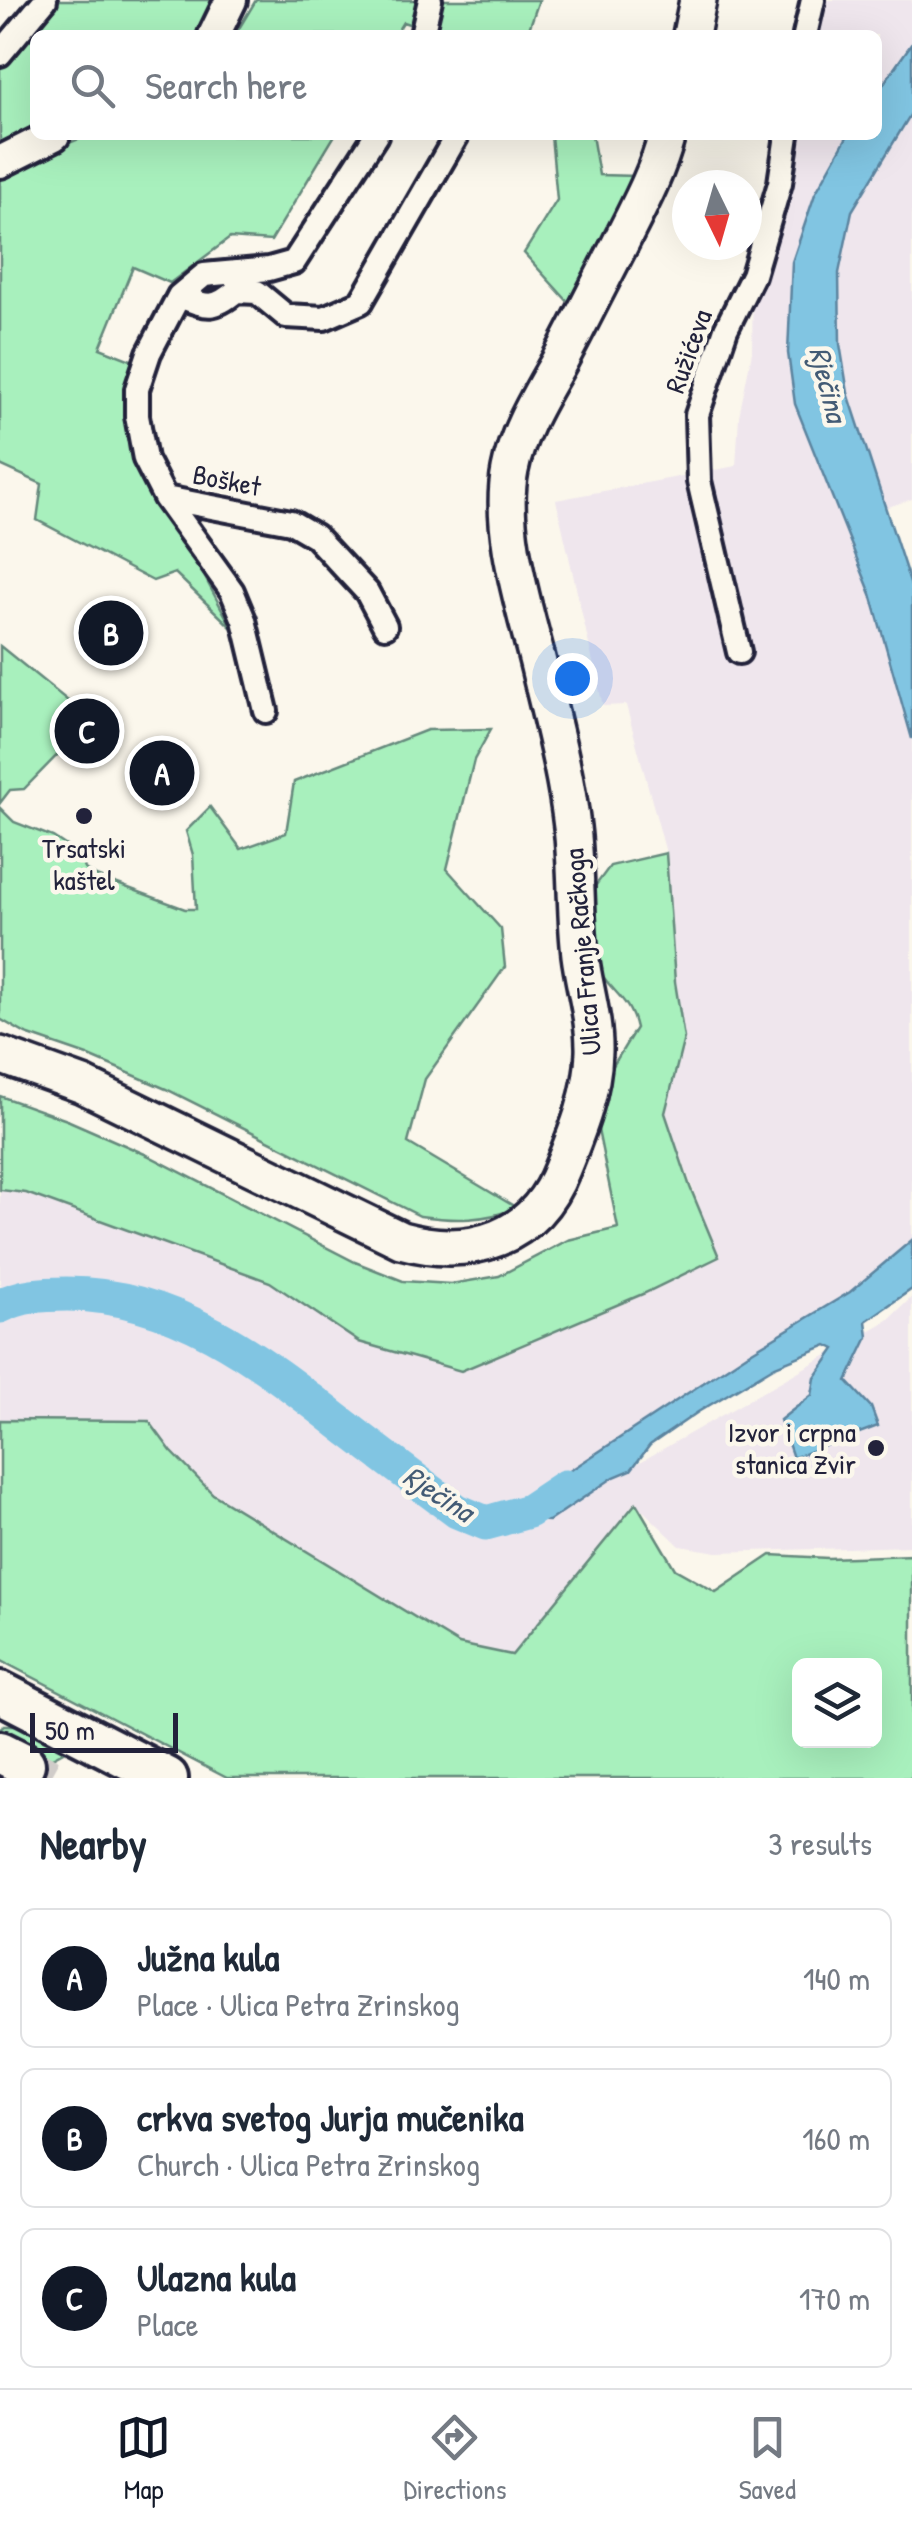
<!DOCTYPE html>
<html lang="en">
<head>
<meta charset="utf-8">
<style>
  :root { --surface:#fff; --page:#f6f6f7; --text:#1f2937; --muted:#747a83; --line:#e0e1e3; --accent:#111827 }
  body { margin:0; font-family:"Patrick Hand",sans-serif; background:var(--page); color:var(--text) }
  .controls { position:absolute; right:30px; bottom:30px; display:grid; overflow:hidden; border-radius:15px; box-shadow:0 10px 40px #0002 }
  .controls button { width:90px; height:90px; display:grid; place-items:center; padding:0; border:0; border-bottom:2px solid var(--line); background:var(--surface); color:var(--text); font:50px sans-serif }
  .compass { position:absolute; left:672px; top:170px; width:90px; height:90px; border-radius:50%; background:var(--surface); box-shadow:0 10px 40px #0002; rotate:175deg }
  .scale { position:absolute; left:30px; bottom:25px; width:148px; box-sizing:border-box; padding-left:10px; border:5px solid #22223b; border-top:0; font-size:28px; line-height:35px; white-space:nowrap; color:#22223b; -webkit-text-stroke:8px #fbf7ec; paint-order:stroke }
  .you { position:absolute; left:572px; top:678px; width:35px; height:35px; margin:-25px; border:8px solid #fff; border-radius:50%; background:#1a73e8; box-shadow:0 0 0 15px #1a73e833 }
  .badge { display:grid; place-items:center; width:65px; height:65px; border-radius:50%; background:var(--accent); color:#fff; font-size:32px; font-weight:700 }
  .pin { position:absolute; translate:-50% -50%; border:5px solid #fff; box-shadow:0 2px 10px #0006 }
  .list { margin:0; padding:0; list-style:none }
  h2 { display:flex; justify-content:space-between; align-items:center; height:130px; margin:0; padding:0 40px; font-size:42px }
  h2 small { font-size:32px; font-weight:400; color:var(--muted) }
  .list li { display:grid; grid-template-columns:65px 1fr auto; gap:30px; align-items:center; box-sizing:border-box; height:140px; margin:0 20px 20px; padding:0 20px; border:2px solid var(--line); border-radius:15px }
  .list b { display:block; font-size:38px; white-space:nowrap }
  .list p { margin:0; font-size:32px; white-space:nowrap; color:var(--muted) }
  .list em { font-size:32px; font-style:normal; color:var(--muted) }
  .icon { flex:none; width:55px; height:55px; fill:none; stroke:currentColor; stroke-width:2; stroke-linecap:round; stroke-linejoin:round }
  .map { position:relative; flex:none; width:912px; height:1778px; overflow:hidden }
  .search { position:absolute; background:var(--surface); box-shadow:0 10px 40px #0002; left:30px; right:30px; top:30px; height:110px; display:flex; align-items:center; gap:25px; box-sizing:border-box; padding:0 35px; border-radius:15px; color:var(--muted); font-size:38px }
  .sheet { height:610px; background:var(--surface) }
  nav { display:flex; justify-content:space-around; align-items:center; box-sizing:border-box; height:140px; border-top:2px solid var(--line); background:var(--surface); font-size:28px; color:var(--muted) }
  nav a { display:grid; justify-items:center; gap:5px }
  nav .on { color:var(--accent) }
  .map>svg:first-child { display:block }
  .built { fill:#efe6ed }
  .green { fill:#a8f0bd; stroke:#65897c; stroke-width:2.5; fill-rule:evenodd }
  .water { fill:#81c5e2; stroke:#5b849f; stroke-width:2.5 }
  .lines { fill:none; stroke-linecap:round; stroke-linejoin:round }
  .river { stroke:#81c5e2; stroke-width:35 }
  .highway-tunnel { stroke:#d0ccc9; stroke-width:40; stroke-dasharray:40 20; stroke-linecap:butt }
  .street-casing { stroke:#22223b; stroke-width:30 }
  .secondary-casing { stroke:#22223b; stroke-width:38 }
  .primary-casing { stroke:#22223b; stroke-width:42 }
  .highway-casing { stroke:#22223b; stroke-width:48 }
  .street { stroke:#fbf7ec; stroke-width:22 }
  .secondary { stroke:#fbf7ec; stroke-width:30 }
  .primary { stroke:#fbf7ec; stroke-width:35 }
  .highway { stroke:#fbf7ec; stroke-width:40 }
  .poi-dot { fill:#22223b; stroke:#fbf7ec; stroke-width:4 }
  .labels { text-anchor:middle; dominant-baseline:central; stroke-width:9; stroke-linejoin:round; paint-order:stroke }
  .street-label { font-size:28px; fill:#22223b; stroke:#fbf7ec }
  .poi-label { font-size:28px; fill:#22223b; stroke:#fbf7ec }
  .water-label { font-size:30px; font-style:italic; fill:#435b75; stroke:#fbf7ec }
</style>
</head>
<body>
<div class="map">
<svg width="912" height="1778" viewBox="0 0 912 1778">
  <rect width="100%" height="100%" fill="#fbf7ec"/>
  <filter id="ink" filterUnits="userSpaceOnUse"><feTurbulence type="fractalNoise" baseFrequency=".01" numOctaves="2"/><feDisplacementMap in="SourceGraphic" scale="20" xChannelSelector="R" yChannelSelector="G"/><feConvolveMatrix kernelMatrix="1 2 1 2 8 2 1 2 1" color-interpolation-filters="sRGB"/></filter>
  <g filter="url(#ink)">
    <path class="built" d="M819,0h93v43l-35,50v-58h-65z
      M912,112v387l-27,9 -37,-115 -8,-49 -1,-71 13,-62z
      M787,135h61l-33,59 -22,68 -5,91 7,51 76,190 41,145v505l-62,48 -103,62 -198,167 65,-44 274,-157 24,-23v249l-195,6 -37,-6 -44,-42 -123,151 -54,-11 -246,-150 -42,-43 -22,-30 -149,-1v-230l26,3 244,89 89,60 101,29 185,-78 73,-36 -53,-144 19,-75 -9,-56 -9,-129 -40,-148 -23,1 -47,-206 180,-34 3,-50 13,-64 1,-77z"/>
    <path class="green" d="M40,0h179l-17,35h-167v96l-35,21v-91z
      M256,0h283l-12,35h-85l-39,-13 -8,13h-160z
      M88,135h247l-64,106 -41,-3 -60,45 -37,-16 -33,81 36,14 -8,17 1,71 58,94 45,84 -57,-55 -22,8 -116,-61 5,-36 -42,-19v-287l36,-21z
      M551,135h41l7,40 38,1 -65,130 -48,-53 33,-53z
      M0,646l88,71 -18,18 3,4 -49,50 -14,1 -10,13z
      M491,729l-17,31 -27,109 54,60 4,38 -80,112 -17,64 109,65c-33,13 -62,13 -97,8l-254,-127 -79,-34 -61,-21 -26,-15v-211l14,14 39,15 27,18 5,14 11,7 89,33h11l-3,-54 -7,-24 24,-24 31,42 45,-16 8,-51 133,-52z
      M666,853l9,129 9,56 -19,75 25,74 29,70 -74,36 -184,78 -102,-29 -89,-60 -244,-89 -26,-3v-94l67,24 80,35 208,107 48,19 48,3 48,-8 69,-36 50,-12 -22,-108 15,-51 25,-41c-7,-33 -30,-38 -39,-64l-7,-71 20,-27z
      M0,1420l149,1 22,30 42,43 246,150 53,11 124,-152 39,66 41,23 55,-37 57,3 84,-3v223h-685l-227,-118zM800,1666h74v74h-74z
      M4,1725h20l43,25 -17,9 -50,-25v-6z"/>
    <path class="water" d="M912,43v69l-60,99 -13,62 1,71 8,49 64,196v150l-41,-145 -76,-190 -7,-51 4,-91 23,-68 33,-59h29v-42z
      M912,1240v49l-46,32 2,16 -21,44 24,26 7,19 -85,32 -13,-38 32,-25 3,-17 20,-29 -8,-4 -52,21 -77,46 -48,33 -19,25 -17,7 -65,44 -17,-1 -14,-15 229,-151 103,-62z"/>
    <g class="lines">
      <path class="river" d="M0,1306c22,-11 43,-12 67,-12 113,0 201,73 285,138 35,27 70,53 105,79l29,12 43,-12 36,-24"/>
      <path class="highway-tunnel" d="M24,1764l25,14"/>
      <g class="street-casing">
        <path id="street" d="M422,35l8,-35
          M805,35l8,-35
          M0,54l45,-54
          M179,296c27,10 34,15 57,-5l21,1 29,24 38,2 37,-16 96,-167
          M165,498l126,24 24,14 52,56 18,34
          M739,652l-40,-171 -2,-66 29,-86 27,-54 27,-92 7,-48
          M266,711l-22,-91 -12,-29 -67,-93 -20,-39 -8,-43v-27l12,-36 30,-57 25,-21 65,-6 25,-7 82,-127"/>
      </g>
      <g class="secondary-casing">
        <path id="secondary" d="M214,35l17,-35
          M0,162l54,-27"/>
      </g>
      <g class="primary-casing">
        <path id="primary" d="M691,35l7,-35
          M0,1055l83,30 318,155c70,19 134,-1 161,-71 15,-37 31,-76 32,-117 1,-32 -10,-65 -14,-97 -5,-43 -3,-86 -8,-128 -6,-53 -20,-105 -32,-156 -14,-60 -42,-140 -30,-201 7,-38 31,-76 50,-110 20,-37 39,-76 59,-114 18,-36 38,-72 48,-111"/>
      </g>
      <g class="highway-casing">
        <path id="highway" d="M0,1692l167,86
          M0,1752l24,12"/>
      </g>
      <use href="#street" class="street"/>
      <use href="#secondary" class="secondary"/>
      <use href="#primary" class="primary"/>
      <use href="#highway" class="highway"/>
    </g>
  </g>
  <g class="poi-dot">
    <circle cx="84" cy="816" r="10"/>
    <circle cx="876" cy="1448" r="10"/>
  </g>
  <g class="labels">
    <g class="street-label">
      <text transform="translate(688 351) rotate(-70)">Ružićeva</text>
      <text transform="translate(227 480) rotate(11)">Bošket</text>
      <text transform="translate(582 952) rotate(-95)">Ulica Franje Račkoga</text>
    </g>
    <g class="poi-label">
      <text x="84" y="848">Trsatski<tspan x="84" dy="32">kaštel</tspan></text>
      <text x="856" y="1432" text-anchor="end">Izvor i crpna<tspan x="856" dy="32">stanica Zvir</tspan></text>
    </g>
    <g class="water-label">
      <text transform="translate(829 384) rotate(76)">Rječina</text>
      <text transform="translate(439 1493) rotate(33)">Rječina</text>
    </g>
  </g>
</svg>
<div class="controls">
<button><svg class="icon" aria-label="layers" viewBox="0 0 24 24"><path d="M12 4l9 5-9 5-9-5zM3 14l9 5 9-5"/></svg></button>
</div>
<svg class="compass" viewBox="-18 -18 36 36"><path d="M0-13l5 13h-10z" fill="#e53935"/><path d="M0 13l5-13h-10z" fill="#747a83"/></svg>
<div class="scale">50 m</div>
<div class="you"></div>
<div class="pin badge" style="left:162px;top:773px">A</div>
<div class="pin badge" style="left:111px;top:633px">B</div>
<div class="pin badge" style="left:87px;top:731px">C</div>
<div class="search"><svg class="icon" aria-label="search" viewBox="0 0 24 24"><circle cx="10" cy="10" r="6"/><path d="M15 15l6 6"/></svg>Search here</div>
</div>
<section class="sheet">
<h2>Nearby<small>3 results</small></h2>
<ul class="list">
<li><span class="badge">A</span><div><b>Južna kula</b><p>Place · Ulica Petra Zrinskog</p></div><em>140 m</em></li>
<li><span class="badge">B</span><div><b>crkva svetog Jurja mučenika</b><p>Church · Ulica Petra Zrinskog</p></div><em>160 m</em></li>
<li><span class="badge">C</span><div><b>Ulazna kula</b><p>Place</p></div><em>170 m</em></li>
</ul>
</section>
<nav>
<a class="on"><svg class="icon" aria-label="map" viewBox="0 0 24 24"><path d="M3 6l6-2 6 2 6-2v14l-6 2-6-2-6 2zM9 4v14M15 6v14"/></svg>Map</a>
<a><svg class="icon" aria-label="directions" viewBox="0 0 24 24"><path d="M12 3l9 9-9 9-9-9zM9 14v-3h6M13 9l2 2-2 2"/></svg>Directions</a>
<a><svg class="icon" aria-label="saved" viewBox="0 0 24 24"><path d="M7 4h10v16l-5-4-5 4z"/></svg>Saved</a>
</nav>
</body>
</html>
